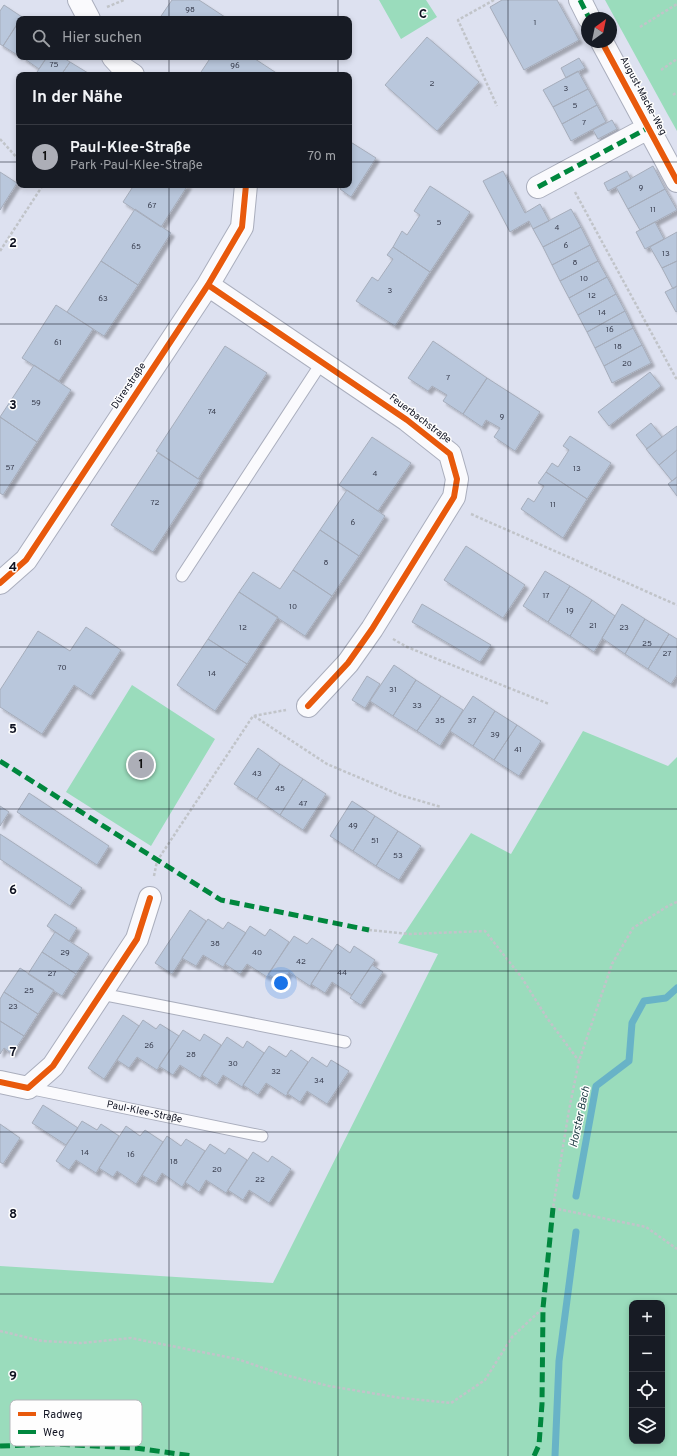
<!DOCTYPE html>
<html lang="de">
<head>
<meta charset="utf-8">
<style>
  :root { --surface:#171b24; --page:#242831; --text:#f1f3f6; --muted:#9ea1a6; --line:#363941; --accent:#acaeb7 }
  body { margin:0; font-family:Overpass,sans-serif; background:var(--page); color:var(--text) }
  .controls { position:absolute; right:12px; bottom:12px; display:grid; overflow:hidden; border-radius:8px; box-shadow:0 2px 6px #0003 }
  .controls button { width:36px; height:36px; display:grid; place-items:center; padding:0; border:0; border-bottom:1px solid var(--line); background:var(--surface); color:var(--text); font:20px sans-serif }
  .compass { position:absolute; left:581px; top:12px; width:36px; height:36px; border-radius:50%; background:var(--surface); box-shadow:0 2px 6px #0003; rotate:33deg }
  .you { position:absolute; left:281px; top:983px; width:14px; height:14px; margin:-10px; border:3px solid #fff; border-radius:50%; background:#1a73e8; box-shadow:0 0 0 6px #1a73e833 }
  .badge { display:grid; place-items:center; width:26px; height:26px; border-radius:50%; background:var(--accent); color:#111; font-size:13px; font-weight:700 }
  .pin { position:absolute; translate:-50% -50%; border:2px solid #fff; box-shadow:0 1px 4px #0006 }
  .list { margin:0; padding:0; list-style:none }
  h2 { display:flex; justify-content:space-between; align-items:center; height:52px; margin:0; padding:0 16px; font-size:17px }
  h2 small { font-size:13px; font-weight:400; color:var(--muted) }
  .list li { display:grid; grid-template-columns:26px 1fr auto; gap:12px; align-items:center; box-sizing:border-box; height:64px; padding:0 16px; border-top:1px solid var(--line) }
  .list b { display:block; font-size:15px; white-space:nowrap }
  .list p { margin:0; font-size:13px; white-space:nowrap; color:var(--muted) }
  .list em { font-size:13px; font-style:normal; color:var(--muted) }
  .icon { flex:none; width:22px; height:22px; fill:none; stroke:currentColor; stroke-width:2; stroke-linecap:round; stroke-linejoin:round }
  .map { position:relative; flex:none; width:677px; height:1456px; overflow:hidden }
  .search { position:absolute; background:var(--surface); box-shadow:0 2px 6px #0003; left:16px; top:16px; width:336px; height:44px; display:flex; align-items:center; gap:10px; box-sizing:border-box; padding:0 14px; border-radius:8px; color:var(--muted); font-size:15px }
  .panel { position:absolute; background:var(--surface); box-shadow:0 2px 6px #0003; left:16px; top:72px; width:336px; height:116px; border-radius:8px }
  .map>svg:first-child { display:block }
  .green { fill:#9adcbc; fill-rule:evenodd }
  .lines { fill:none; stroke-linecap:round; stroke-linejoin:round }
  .stream { stroke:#68b3c7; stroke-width:7 }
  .building { fill:#b9c7dc; stroke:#a6adbb; filter:url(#shadow) }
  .lane-casing { stroke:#aaaebd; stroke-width:13 }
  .street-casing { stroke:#aaaebd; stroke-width:24 }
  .path { stroke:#c1c4c9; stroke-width:2.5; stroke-dasharray:3 2; stroke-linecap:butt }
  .lane { stroke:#fafafd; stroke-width:11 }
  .street { stroke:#fafafd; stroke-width:22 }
  .quiet { stroke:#00873e; stroke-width:5; stroke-dasharray:10 5; stroke-linecap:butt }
  .cycleway-casing { stroke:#fefefe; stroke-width:8 }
  .cycleway { stroke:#e8590c; stroke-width:6 }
  .grid { fill:none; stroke:#0f1221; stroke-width:1; stroke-opacity:0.55 }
  .labels { text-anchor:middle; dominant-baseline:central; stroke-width:3; stroke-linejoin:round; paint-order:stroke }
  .number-label { font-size:8px; fill:#3a3f50 }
  .street-label { font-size:10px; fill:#0f1221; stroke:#fefefe }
  .water-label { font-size:11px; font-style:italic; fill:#18373e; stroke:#fefefe }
  .key { fill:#fefefe; stroke:#b6b7bc; stroke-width:1 }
  .key-label { font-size:11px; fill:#0f1221 }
  .grid-label { font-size:13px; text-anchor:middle; font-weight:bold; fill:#0f1221; stroke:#fefefe; stroke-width:3; stroke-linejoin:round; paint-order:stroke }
</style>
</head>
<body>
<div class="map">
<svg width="677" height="1456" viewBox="0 0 677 1456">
  <defs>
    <filter id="shadow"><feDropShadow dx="3.5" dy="3.5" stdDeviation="1" flood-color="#0004"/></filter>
  </defs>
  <rect width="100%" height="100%" fill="#dde1f0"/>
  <path class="green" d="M379,0h47l11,17 -36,22z
    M605,0h72v131l-9,-16z
    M132,685l83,54 -64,107 -85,-54z
    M583,731l85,35 9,-9v699h-677v-190l273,17 165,-329 -40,-11 73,-110 40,21zM632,1303h30v138h-30z"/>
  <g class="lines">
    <path class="stream" d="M576,1196l20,-110 33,-25 3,-38 12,-22 22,-3 11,-10
      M555,1456l4,-95 17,-129"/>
  </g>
  <path class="building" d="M172,0h27l29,19h-69z
    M502,0h55l22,40 -55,30 -34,-63z
    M4,5l18,12 -19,29 -3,-2v-33z
    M19,21v35l-16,-10z
    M427,37l52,45 -42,49 -52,-46z
    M22,57h25l-8,12z
    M47,57h15l8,5 -9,13h-26z
    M211,57h41l26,17 -79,1z
    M579,58l6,10 -19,10 -5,-10z
    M70,62l18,11 -1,2h-26z
    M578,71l10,18 -35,18 -10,-17z
    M588,89l9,16 -35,19 -9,-17z
    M597,105l9,17 -35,19 -9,-17z
    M612,120l5,9 -19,10 -5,-9z
    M349,141l27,17 -25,39 -11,-8 3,-4h6z
    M653,166l12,23 -37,20 -12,-22z
    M503,171l22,42 15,-9 9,17 -16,8 -4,-8 -19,11 -27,-51z
    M627,171l4,8 -23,12 -4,-8z
    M0,172l17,11 -17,27z
    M134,185h54l-27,42 -38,-25z
    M430,186l40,26 -40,60 -37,-25 9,-16 5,4 13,-20 -6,-4z
    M665,189l12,21 -37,20 -12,-21z
    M135,209l36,24 -33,52 -37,-24z
    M571,209l10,18 -38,20 -10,-18z
    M655,222l9,17 -19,10 -9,-17z
    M581,227l9,18 -38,20 -9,-18z
    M677,232v29l-15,7 -12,-21z
    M590,245l8,16 -38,20 -8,-16z
    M393,247l37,25 -35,54 -39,-25 16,-24 6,4 15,-22 -6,-4z
    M101,261l37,24 -34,51 -37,-24z
    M598,261l9,16 -38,21 -9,-17z
    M677,261v25l-4,3 -11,-21z
    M607,277l9,17 -38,21 -9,-17z
    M677,286v25l-1,1 -11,-20z
    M616,294l9,17 -38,21 -9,-17z
    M56,305l37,24 -34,52 -37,-23z
    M625,311l8,17 -38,20 -8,-16z
    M633,328l9,17 -38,21 -9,-18z
    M433,341l54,37 -24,36 -20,-13 4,-6 -15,-9 -4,5 -20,-13z
    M642,345l9,18 -39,20 -8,-17z
    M225,346l42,27 -69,106 -42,-28z
    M34,365l37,25 -34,52 -37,-25z
    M650,372l11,14 -52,40 -11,-14z
    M487,378l53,34 -25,39 -21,-14 6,-9 -14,-8 -4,7 -19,-13z
    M0,417l37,25 -34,53 -3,-2z
    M651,423l11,14 -15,12 -11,-14z
    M677,426v24l-18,15 -13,-16z
    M570,436l41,27 -24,36 -41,-27 6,-9 6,4 11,-17 -6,-4z
    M372,437l39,26 -33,48 -39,-26z
    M677,450v27l-5,4 -13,-16z
    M158,453l42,27 -47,72 -42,-27z
    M546,472l41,27 -24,39 -42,-29 7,-11 6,4 10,-16 -6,-3z
    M677,477v19l-9,-12z
    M347,490l38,26 -26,40 -39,-26z
    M320,530l39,26 -27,40 -39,-26z
    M466,546l59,39 -22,33 -59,-38z
    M293,570l39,26 -27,40 -66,-44 14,-20 27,17z
    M545,571l25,15 -22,36 -25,-16z
    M570,586l22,14 -22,36 -22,-14z
    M239,592l39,25 -31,47 -39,-25z
    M592,600l23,16 -21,36 -24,-16z
    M422,604l69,41 -11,17 -68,-40z
    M622,604l23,15 -20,35 -23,-16z
    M645,619l24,15 -21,35 -23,-15z
    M86,627l35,23 -30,46 -17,-11 -32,49 -42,-27v-17l38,-59 32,20z
    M669,634l8,5v36l-6,9 -23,-15z
    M208,639l39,25 -32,47 -38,-26z
    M394,665l22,15 -23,36 -23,-15z
    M367,676l13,8 -15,24 -13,-8z
    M416,680l25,16 -24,35 -24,-15z
    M441,696l22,14 -23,36 -23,-15z
    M473,696l22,15 -22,35 -23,-15z
    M495,711l22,14 -23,35 -21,-14z
    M517,725l24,16 -22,35 -25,-16z
    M258,748l22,16 -23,35 -23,-15z
    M280,764l23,15 -23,36 -23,-16z
    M303,779l23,15 -23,36 -23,-15z
    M29,793l80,53 -12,19 -80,-53z
    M352,801l23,15 -22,35 -23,-15z
    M0,806l9,6 -9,14z
    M375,816l23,15 -22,35 -23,-15z
    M398,831l23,15 -22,34 -23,-14z
    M0,834l82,54 -12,18 -70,-47z
    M190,910l16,11 -34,53 -17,-11z
    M55,914l22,14 -8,13 -22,-15z
    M208,919l15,10 5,-7 18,11 -23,34 -20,-12 -7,11 -14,-8z
    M250,926l15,10 5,-7 19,13 -22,35 -20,-13 -7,10 -15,-10z
    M55,932l34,22 -13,20 -34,-22z
    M294,936l13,8 5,-6 20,13 -22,35 -21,-14 -7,11 -14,-9z
    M337,944l13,9 4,-7 21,14 -23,35 -20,-13 -7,11 -14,-9z
    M42,952l34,22 -14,22 -34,-22z
    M372,965l11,7 -22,33 -11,-7z
    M20,968l34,22 -16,24 -34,-22z
    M4,992l34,22 -14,22 -24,-15v-22z
    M123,1015l16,11 -35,53 -16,-11z
    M143,1020l13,9 4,-5 19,12 -22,34 -20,-13 -8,11 -12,-8z
    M0,1021l24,15 -12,18 -8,-6 -4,6z
    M183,1030l17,11 4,-7 17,11 -21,33 -20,-13 -7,10 -14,-9z
    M227,1037l16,11 4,-7 17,12 -22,34 -19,-12 -6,10 -15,-10z
    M269,1046l17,11 5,-7 17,12 -22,34 -20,-13 -8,12 -15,-10z
    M312,1057l15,10 4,-7 18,11 -22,33 -20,-13 -7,11 -13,-9z
    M43,1105l35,23 -12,17 -34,-22z
    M82,1121l15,9 4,-6 18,12 -23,37 -20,-13 -7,10 -13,-9z
    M0,1124l20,14 -17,26 -3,-2z
    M126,1126l14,10 5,-6 18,12 -27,42 -19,-13 -4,6 -14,-9z
    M167,1136l14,10 5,-7 19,12 -23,36 -20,-14 -6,10 -14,-8z
    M210,1144l15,10 4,-6 18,12 -21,33 -20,-13 -7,12 -14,-10z
    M253,1152l15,10 4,-6 19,13 -22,34 -20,-13 -6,10 -15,-10z"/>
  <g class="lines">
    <g class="lane-casing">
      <g id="lane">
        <path d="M182,576l140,-214"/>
        <path d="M101,994l244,48"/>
        <path id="s1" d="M28,1088l234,48"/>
      </g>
    </g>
    <g class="street-casing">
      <path id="street" d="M79,0l10,19
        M580,0l9,18
        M602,42l75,139
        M113,57l11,12 9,6
        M538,187l110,-59
        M208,285l199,135 43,34 7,25 -3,18 -82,132 -24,34 -40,43
        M0,583l26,-23 182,-275 34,-58 4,-42
        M0,1082l28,6 25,-22 84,-127 13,-41"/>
    </g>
    <path class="path" d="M494,0l-36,20 39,86
      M107,7l17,-7
      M640,27l37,-23
      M661,70l16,-11
      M673,95l4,-3
      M0,139l19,21
      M575,192l102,188
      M0,251l43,-66
      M471,514l206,91
      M393,639l14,8 142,57
      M254,716l73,48 73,31 41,12
      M154,876l3,-15 96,-145 33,-6
      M677,902l-9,4 -35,22 -21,36 -33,97 -10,49 -16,98 93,19 31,22
      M369,930l41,4 75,-3 37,47 25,40 32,43
      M0,1331l42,10 39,2 50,-5 106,21 44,15 48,12 72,12 50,5 34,-23 27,-43 31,-29"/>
    <use href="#lane" class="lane"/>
    <use href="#street" class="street"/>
    <path class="quiet" d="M580,0l9,18
      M538,187l110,-59
      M0,761l221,139 148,30
      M0,1446l54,-2 81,4 58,8
      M534,1456l5,-11 3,-41 1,-96 10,-100"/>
    <g class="cycleway-casing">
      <path id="cycleway" d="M602,42l75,139
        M208,285l199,135 43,34 7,25 -3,18 -82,132 -24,34 -40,43
        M0,583l26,-23 182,-275 34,-58 4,-42
        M0,1082l28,6 25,-22 84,-127 13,-41"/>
    </g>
    <use href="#cycleway" class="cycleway"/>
  </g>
  <path class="grid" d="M169,0v19M338,0v19M508,0v1456M169,57v18M338,57v18M0,162h19M349,162h328M169,185v1271M338,185v1271M0,324h677M0,485h677M0,647h677M0,809h677M0,971h677M0,1132h677M0,1294h677"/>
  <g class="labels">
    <g class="number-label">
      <text x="190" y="10">98</text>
      <text x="535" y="23">1</text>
      <text x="54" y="65">75</text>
      <text x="235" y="66">96</text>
      <text x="432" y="84">2</text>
      <text x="566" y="89">3</text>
      <text x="575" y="106">5</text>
      <text x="584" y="123">7</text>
      <text x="641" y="188">9</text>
      <text x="152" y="206">67</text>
      <text x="653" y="210">11</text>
      <text x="439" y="223">5</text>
      <text x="557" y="228">4</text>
      <text x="566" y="246">6</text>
      <text x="136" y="247">65</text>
      <text x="666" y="254">13</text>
      <text x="575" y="263">8</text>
      <text x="584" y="279">10</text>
      <text x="390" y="291">3</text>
      <text x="592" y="296">12</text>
      <text x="103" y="299">63</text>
      <text x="602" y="313">14</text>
      <text x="610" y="330">16</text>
      <text x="58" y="343">61</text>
      <text x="618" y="347">18</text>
      <text x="627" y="364">20</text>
      <text x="448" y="378">7</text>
      <text x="36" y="403">59</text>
      <text x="212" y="412">74</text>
      <text x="502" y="417">9</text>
      <text x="10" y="468">57</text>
      <text x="577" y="469">13</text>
      <text x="375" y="474">4</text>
      <text x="155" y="503">72</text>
      <text x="553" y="505">11</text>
      <text x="353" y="523">6</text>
      <text x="326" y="563">8</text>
      <text x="546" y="596">17</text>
      <text x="293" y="607">10</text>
      <text x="570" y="611">19</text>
      <text x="593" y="626">21</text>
      <text x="243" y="628">12</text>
      <text x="624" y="628">23</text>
      <text x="647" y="644">25</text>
      <text x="667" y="654">27</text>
      <text x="62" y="668">70</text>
      <text x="212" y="674">14</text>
      <text x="393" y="690">31</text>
      <text x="417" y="706">33</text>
      <text x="440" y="721">35</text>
      <text x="472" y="721">37</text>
      <text x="495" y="735">39</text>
      <text x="518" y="750">41</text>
      <text x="257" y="774">43</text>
      <text x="280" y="789">45</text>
      <text x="303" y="804">47</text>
      <text x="353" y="826">49</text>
      <text x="375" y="841">51</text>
      <text x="398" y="856">53</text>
      <text x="215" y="944">38</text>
      <text x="65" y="953">29</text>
      <text x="257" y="953">40</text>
      <text x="301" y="962">42</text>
      <text x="342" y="973">44</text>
      <text x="52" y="974">27</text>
      <text x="29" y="991">25</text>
      <text x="13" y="1007">23</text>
      <text x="149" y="1046">26</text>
      <text x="191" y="1055">28</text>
      <text x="233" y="1064">30</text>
      <text x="276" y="1072">32</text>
      <text x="319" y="1081">34</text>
      <text x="85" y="1153">14</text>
      <text x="131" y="1155">16</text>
      <text x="174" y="1162">18</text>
      <text x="217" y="1170">20</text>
      <text x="260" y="1180">22</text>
    </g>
    <g class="street-label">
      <text transform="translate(643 96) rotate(62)">August-Macke-Weg</text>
      <text transform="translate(129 386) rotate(-56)">Dürerstraße</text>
      <text transform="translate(420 419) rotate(37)">Feuerbachstraße</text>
      <text stroke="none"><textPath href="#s1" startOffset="119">Paul-Klee-Straße</textPath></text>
    </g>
    <g class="water-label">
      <text transform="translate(580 1117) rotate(-78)">Horster Bach</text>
    </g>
  </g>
  <rect x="10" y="1400" width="132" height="46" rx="6" class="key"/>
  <rect x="18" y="1412" width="18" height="4" fill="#e8590c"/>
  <rect x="18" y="1430" width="18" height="4" fill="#00873e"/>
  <g class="key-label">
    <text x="43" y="1418">Radweg</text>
    <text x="43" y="1436">Weg</text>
  </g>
  <g class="grid-label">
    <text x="423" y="18">C</text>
    <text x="13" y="247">2</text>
    <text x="13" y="409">3</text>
    <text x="13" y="571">4</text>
    <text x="13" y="733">5</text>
    <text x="13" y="894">6</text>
    <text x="13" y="1056">7</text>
    <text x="13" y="1218">8</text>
    <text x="13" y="1380">9</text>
  </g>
</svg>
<div class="controls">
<button>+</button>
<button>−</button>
<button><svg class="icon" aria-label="locate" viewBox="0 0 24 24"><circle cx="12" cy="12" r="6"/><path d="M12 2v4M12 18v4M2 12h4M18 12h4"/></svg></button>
<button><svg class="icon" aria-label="layers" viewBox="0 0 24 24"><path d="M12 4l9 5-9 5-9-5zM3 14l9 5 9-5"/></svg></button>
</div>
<svg class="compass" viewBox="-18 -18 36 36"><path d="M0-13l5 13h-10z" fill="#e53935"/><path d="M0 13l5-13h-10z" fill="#9ea1a6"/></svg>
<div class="you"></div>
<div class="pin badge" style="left:141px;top:765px">1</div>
<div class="search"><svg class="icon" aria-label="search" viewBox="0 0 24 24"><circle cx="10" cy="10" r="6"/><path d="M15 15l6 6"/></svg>Hier suchen</div>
<section class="panel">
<h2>In der Nähe<small></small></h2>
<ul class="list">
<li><span class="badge">1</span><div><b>Paul-Klee-Straße</b><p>Park · Paul-Klee-Straße</p></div><em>70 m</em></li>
</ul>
</section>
</div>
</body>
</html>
